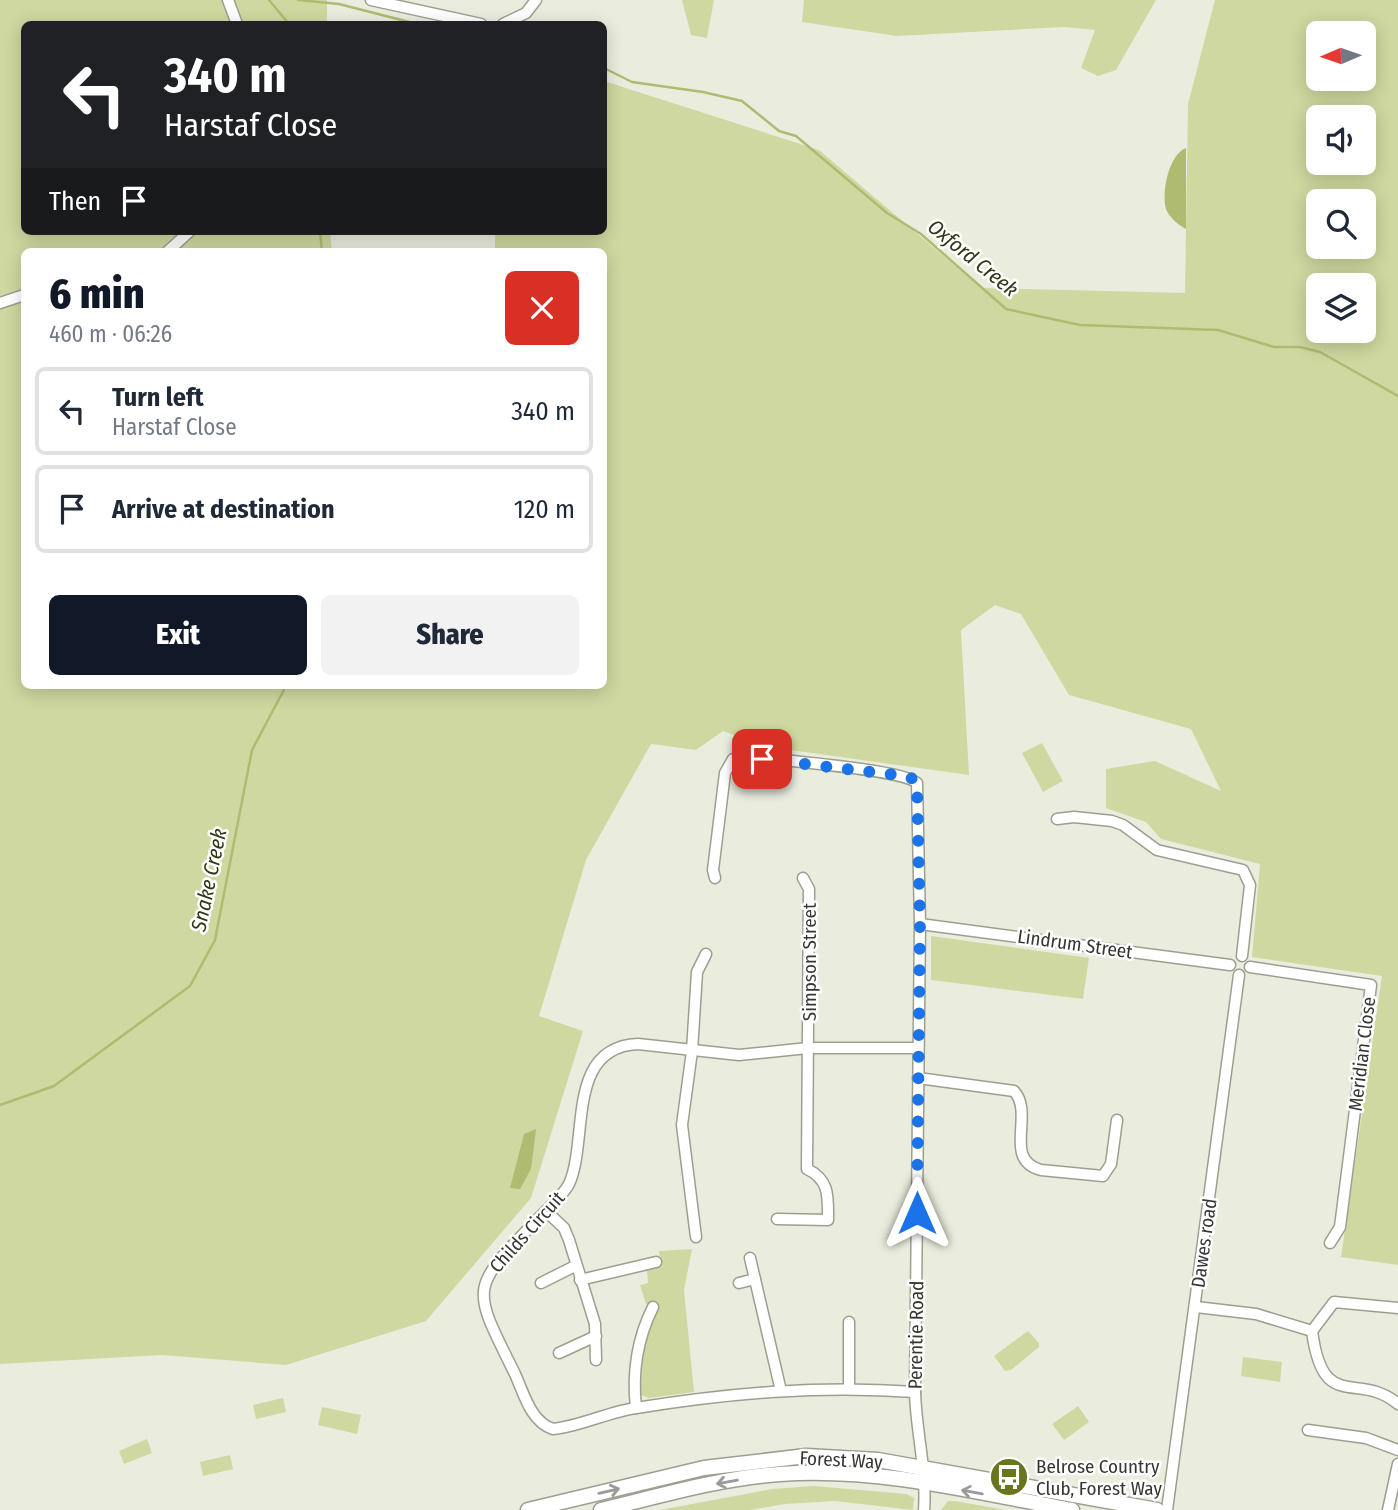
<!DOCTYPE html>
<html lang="en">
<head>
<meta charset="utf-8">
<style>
	body { margin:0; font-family:"Fira Sans Condensed",sans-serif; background:#f2f2f3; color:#1f2937; height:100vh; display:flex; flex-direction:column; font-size:26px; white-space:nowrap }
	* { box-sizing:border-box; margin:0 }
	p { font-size:23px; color:#747a83 }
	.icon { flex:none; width:38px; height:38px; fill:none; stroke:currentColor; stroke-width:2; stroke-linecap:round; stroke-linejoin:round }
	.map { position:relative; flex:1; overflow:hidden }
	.drawer { position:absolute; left:21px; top:248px; width:586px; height:441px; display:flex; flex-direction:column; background:#fff; border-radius:10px; box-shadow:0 4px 18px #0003 }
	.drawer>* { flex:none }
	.top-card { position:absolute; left:21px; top:21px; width:586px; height:214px; border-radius:10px; box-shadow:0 4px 18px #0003; background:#202124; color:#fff; overflow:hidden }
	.needle { width:46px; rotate:268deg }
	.buttons { position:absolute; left:1306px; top:21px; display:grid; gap:14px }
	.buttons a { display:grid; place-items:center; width:70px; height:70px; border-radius:10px; background:#fff; box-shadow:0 4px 18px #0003; font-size:35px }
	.pin { position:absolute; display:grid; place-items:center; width:60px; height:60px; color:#fff; margin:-30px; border-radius:14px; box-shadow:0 4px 10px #0006 }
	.me { position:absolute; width:77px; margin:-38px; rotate:0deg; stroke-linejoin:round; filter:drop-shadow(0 0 5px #0008) }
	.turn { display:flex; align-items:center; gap:24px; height:147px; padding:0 28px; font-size:32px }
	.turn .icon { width:91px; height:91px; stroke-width:2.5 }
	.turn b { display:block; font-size:49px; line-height:60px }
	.then { display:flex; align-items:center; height:66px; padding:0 28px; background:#0003; gap:14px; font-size:26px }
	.round { display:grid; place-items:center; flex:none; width:74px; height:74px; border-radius:10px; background:#f2f2f3 }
	.summary { display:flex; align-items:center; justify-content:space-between; height:119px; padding:0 28px }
	h1 { font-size:42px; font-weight:800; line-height:52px; color:#111827 }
	.action { display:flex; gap:14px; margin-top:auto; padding:14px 28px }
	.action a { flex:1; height:80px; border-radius:10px; background:#111827; color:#fff; font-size:28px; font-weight:800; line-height:80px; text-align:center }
	.action a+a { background:#f2f2f3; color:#1f2937 }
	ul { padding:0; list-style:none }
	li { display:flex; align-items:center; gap:21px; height:88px; margin:0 14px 10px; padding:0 14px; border:4px solid #e0e1e3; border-radius:10px }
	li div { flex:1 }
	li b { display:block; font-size:26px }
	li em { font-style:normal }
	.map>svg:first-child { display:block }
	.green { fill:#cfd8a0; fill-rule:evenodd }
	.water { fill:#afbb70 }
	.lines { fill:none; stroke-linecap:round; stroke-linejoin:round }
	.stream { stroke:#afbb70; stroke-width:2.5 }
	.minor-casing { stroke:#9c9f90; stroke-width:13 }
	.major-casing { stroke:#9c9f90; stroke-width:17 }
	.minor { stroke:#fff; stroke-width:10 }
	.major { stroke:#fff; stroke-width:14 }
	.oneway { stroke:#9a9b98 }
	.route { stroke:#1a73e8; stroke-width:12; stroke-dasharray:0 21.6 }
	.labels { text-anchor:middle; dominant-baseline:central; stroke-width:5; stroke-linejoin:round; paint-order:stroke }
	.street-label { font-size:19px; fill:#363731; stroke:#fff }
	.poi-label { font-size:19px; fill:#363731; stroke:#fff; text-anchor:start }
	.water-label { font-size:21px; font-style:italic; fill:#323616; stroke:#fff }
</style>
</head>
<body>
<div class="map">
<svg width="1398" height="1510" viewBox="0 0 1398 1510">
	<rect width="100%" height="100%" fill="#eaedde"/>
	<g class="green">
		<path d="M0,0H327V24H24V231H330L332,252H24V686H604V252H495V231H604V81L819,150L981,288L1185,293L1188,104L1215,0H1398V1265L1341,1257L1382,976L1252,957L1260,864L1161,839L1146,822L1106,808V769L1155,761L1221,791L1191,729L1069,695L1021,614L995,605L961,630L969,775L769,747L723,731L696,750L651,744L586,860L539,1016L583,1031L531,1198L426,1321L286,1365L162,1355L0,1364ZM1318,33H1363V79H1318ZM1318,117H1363V163H1318ZM1318,201H1363V247H1318ZM1318,285H1363V331H1318Z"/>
		<polygon points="682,0 714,0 707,38 691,35"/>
		<polygon points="804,0 1156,0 1116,70 1098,76 1081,68 1095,30 1064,27 897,36 802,22"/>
		<polygon points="1042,743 1063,781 1043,792 1022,753"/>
		<polygon points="931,936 1089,958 1083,999 931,980"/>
		<path d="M692,1249L684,1290L694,1392L649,1398L641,1395C641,1364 644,1336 659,1308L646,1304L640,1285L648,1283L647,1270L660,1266L659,1251Z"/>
		<polygon points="1028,1331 1039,1343 1039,1347 1011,1370 1005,1371 994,1356"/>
		<polygon points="1243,1357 1282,1362 1280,1382 1241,1376"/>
		<polygon points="283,1398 286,1412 256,1419 253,1405"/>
		<polygon points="1078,1406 1089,1422 1064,1440 1052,1424"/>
		<polygon points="322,1407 361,1415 357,1434 318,1425"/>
		<polygon points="147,1439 152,1453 124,1464 119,1451"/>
		<polygon points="230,1455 233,1469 203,1476 200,1462"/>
		<polygon points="814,1486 906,1494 914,1498 913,1510 835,1501 785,1504 750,1510 660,1510 772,1489"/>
		<polygon points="948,1501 955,1501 1006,1510 941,1510"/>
	</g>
	<g class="water">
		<path d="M1186,148V229C1178,225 1169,217 1166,209C1161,192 1169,154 1186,148Z"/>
		<polygon points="536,1129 531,1169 520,1189 510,1188 524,1134"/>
	</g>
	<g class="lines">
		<g class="stream">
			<polyline points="269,0 289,24"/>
			<polyline points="298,0 339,4 417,24"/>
			<polyline points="604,68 632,82 703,92 742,101 779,131 796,136 887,213 921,234 1006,309 1080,325 1218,330 1274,347 1300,347 1320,352 1398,396"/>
			<polyline points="320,231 322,252"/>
			<polyline points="0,1105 54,1086 190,986 215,940 252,750 286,686"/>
		</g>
		<g class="minor-casing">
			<g id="minor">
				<polyline points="228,0 237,24"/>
				<polyline points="371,0 481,24"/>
				<polyline points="503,24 526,13 536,0"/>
				<polyline points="167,252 190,231"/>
				<polyline points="0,303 24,295"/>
				<polyline points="1057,819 1074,817 1112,821 1123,825 1157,850 1243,870 1250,885 1242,956"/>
				<path d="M715,878L713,870L725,773L733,759L746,756C774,760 903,769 917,783L920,924L915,1392C916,1431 927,1471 924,1510"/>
				<polyline points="920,924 1230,965"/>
				<polyline points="1250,967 1371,985 1340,1227 1330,1243"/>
				<path d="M918,1078L1014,1091C1035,1114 1002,1160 1041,1170L1103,1176L1111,1164L1117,1120"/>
				<polyline points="546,1211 564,1228 569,1240 595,1324 596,1360"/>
				<path d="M777,1219L828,1220C828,1197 830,1180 807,1169L809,889L803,878"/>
				<polyline points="696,1237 682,1125 692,1051 697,972 706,954"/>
				<polyline points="750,1258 781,1391"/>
				<polyline points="580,1280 656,1262"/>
				<polyline points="541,1283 575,1266"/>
				<polyline points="739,1283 755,1279"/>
				<polyline points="1196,1307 1256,1314 1312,1331"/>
				<path d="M1398,1308L1334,1302L1312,1331C1323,1415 1358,1370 1398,1404"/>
				<polyline points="849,1322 849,1388"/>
				<polyline points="559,1353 596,1336"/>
				<path d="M915,1392C820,1385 730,1393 636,1408C608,1412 581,1426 553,1429C531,1422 524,1394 515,1374C472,1287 468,1290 537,1220C547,1209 562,1197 569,1184C589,1140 565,1047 638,1044L739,1055L808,1048H918"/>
				<path d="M636,1408C632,1372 637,1339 653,1307"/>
				<polyline points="1308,1430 1366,1438 1398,1450"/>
				<polyline points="1167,1510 1239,975"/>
				<polyline points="1388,1510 1398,1464"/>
			</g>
		</g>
		<g class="major-casing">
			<g id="major">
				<polyline points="528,1510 704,1468 806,1456 878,1460 1157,1510"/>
				<path d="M601,1510C660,1496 720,1478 780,1474C877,1467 976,1492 1072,1510"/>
			</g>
		</g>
		<use href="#minor" class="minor"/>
		<use href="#major" class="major"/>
	</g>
	<defs><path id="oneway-shaft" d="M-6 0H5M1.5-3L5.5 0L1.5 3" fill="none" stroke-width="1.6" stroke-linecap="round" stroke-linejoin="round" transform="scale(1.75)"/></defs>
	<g class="oneway">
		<use href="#oneway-shaft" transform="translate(727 1482) rotate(170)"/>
		<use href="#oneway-shaft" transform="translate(609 1491) rotate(-13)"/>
		<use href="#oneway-shaft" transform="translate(972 1492) rotate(-170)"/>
	</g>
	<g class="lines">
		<polyline class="route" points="762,759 897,775 910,777 917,783 920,924 917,1213"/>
	</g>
	<defs>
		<g id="bus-disc" transform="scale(2.0125)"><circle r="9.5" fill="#6b751f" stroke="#fff"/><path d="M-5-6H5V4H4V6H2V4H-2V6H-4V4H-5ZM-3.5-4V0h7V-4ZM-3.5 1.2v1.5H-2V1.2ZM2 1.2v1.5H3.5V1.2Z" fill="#fff"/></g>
	</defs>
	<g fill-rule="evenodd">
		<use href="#bus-disc" x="1009" y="1477"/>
	</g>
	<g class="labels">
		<g class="street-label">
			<text transform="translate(1075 944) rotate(8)">Lindrum Street</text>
			<text transform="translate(809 962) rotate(-90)">Simpson Street</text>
			<text transform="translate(1362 1054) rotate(-83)">Meridian Close</text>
			<text transform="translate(527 1232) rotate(-48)">Childs Circuit</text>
			<text transform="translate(1204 1243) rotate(-82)">Dawes road</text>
			<text transform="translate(916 1335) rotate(-89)">Perentie Road</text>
			<text transform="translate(841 1460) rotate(3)">Forest Way</text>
		</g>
		<g class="poi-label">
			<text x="1036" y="1466">Belrose Country<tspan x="1036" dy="22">Club, Forest Way</tspan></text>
		</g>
		<g class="water-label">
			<text transform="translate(973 258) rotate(39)">Oxford Creek</text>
			<text transform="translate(209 880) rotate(-78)">Snake Creek</text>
		</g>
	</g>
</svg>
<div class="buttons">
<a><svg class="needle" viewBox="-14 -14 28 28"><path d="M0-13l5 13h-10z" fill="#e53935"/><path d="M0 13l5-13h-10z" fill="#747a83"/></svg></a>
<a><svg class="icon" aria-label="sound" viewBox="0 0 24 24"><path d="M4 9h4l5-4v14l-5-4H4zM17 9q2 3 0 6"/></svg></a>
<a><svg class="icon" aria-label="search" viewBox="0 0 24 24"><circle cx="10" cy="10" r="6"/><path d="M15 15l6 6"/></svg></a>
<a><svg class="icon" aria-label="layers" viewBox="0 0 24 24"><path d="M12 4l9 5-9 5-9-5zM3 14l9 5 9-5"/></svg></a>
</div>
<div class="pin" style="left:762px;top:759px;background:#d93025"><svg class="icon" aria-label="arrive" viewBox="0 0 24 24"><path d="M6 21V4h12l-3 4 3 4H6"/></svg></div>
<svg class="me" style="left:917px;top:1213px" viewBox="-20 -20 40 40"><path d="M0-17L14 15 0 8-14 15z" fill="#1a73e8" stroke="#fff" stroke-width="4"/></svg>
<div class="top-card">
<div class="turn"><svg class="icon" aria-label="left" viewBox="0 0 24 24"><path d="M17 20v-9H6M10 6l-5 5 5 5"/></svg><div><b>340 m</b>Harstaf Close</div></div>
<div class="then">Then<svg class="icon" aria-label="arrive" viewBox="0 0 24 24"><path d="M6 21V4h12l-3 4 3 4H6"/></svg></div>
</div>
<section class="drawer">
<div class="summary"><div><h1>6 min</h1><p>460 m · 06:26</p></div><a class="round" style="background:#d93025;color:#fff"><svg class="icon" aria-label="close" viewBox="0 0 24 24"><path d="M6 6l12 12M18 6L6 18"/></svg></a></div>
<ul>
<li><svg class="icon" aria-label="left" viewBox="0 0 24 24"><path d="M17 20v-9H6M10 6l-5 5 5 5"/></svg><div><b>Turn left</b><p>Harstaf Close</p></div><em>340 m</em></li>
<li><svg class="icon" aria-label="arrive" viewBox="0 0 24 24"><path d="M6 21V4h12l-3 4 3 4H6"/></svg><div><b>Arrive at destination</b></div><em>120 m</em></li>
</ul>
<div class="action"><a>Exit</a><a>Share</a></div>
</section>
</div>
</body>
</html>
